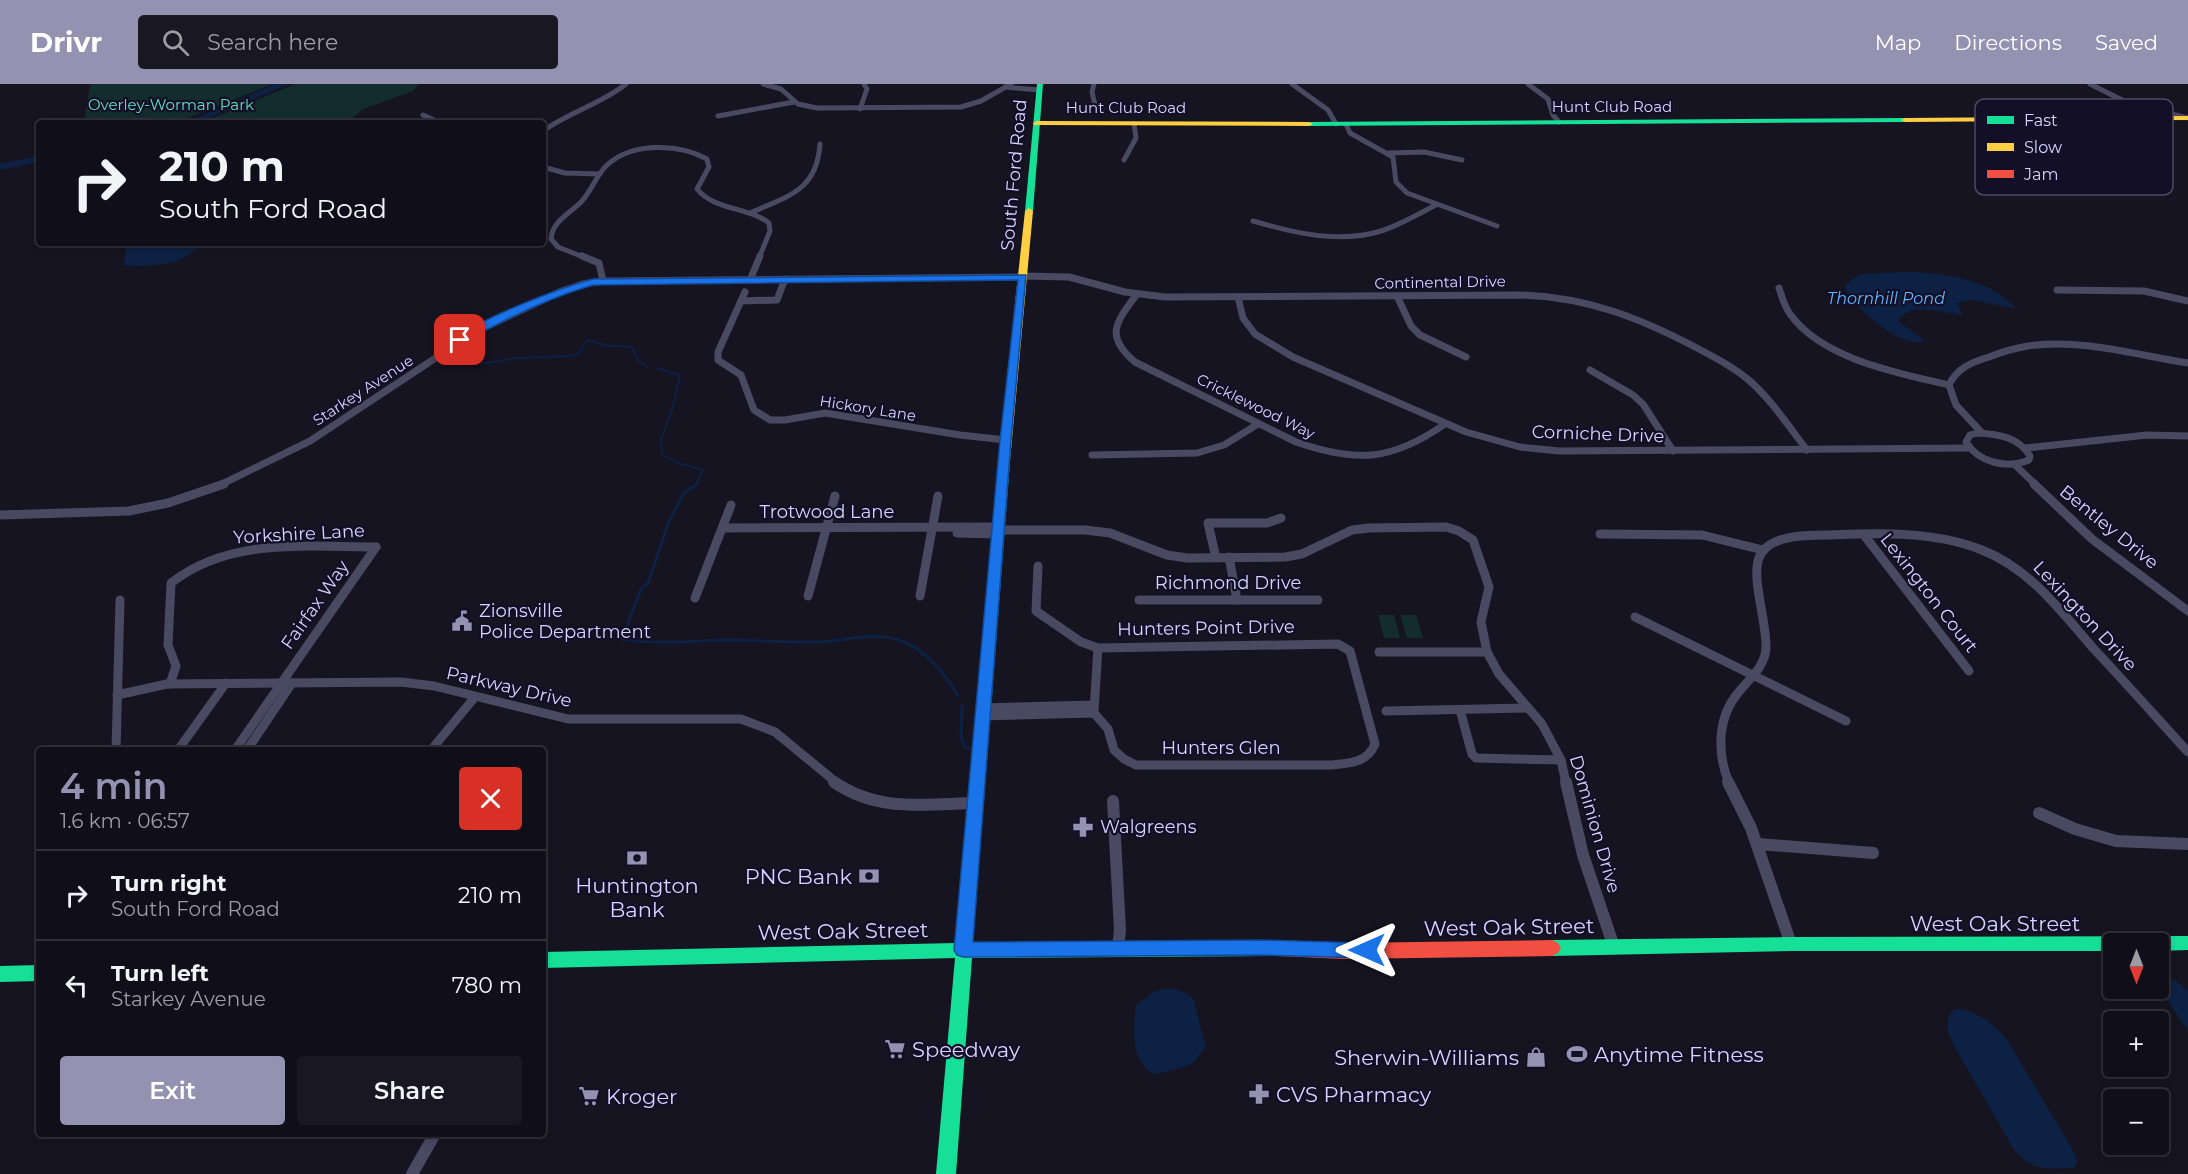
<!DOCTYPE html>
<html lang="en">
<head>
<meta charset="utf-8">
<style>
	body { margin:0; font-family:Montserrat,sans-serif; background:#191822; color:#f1f3f6; height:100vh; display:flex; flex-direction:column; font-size:22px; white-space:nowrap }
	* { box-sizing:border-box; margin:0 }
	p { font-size:20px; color:#9c9ca2 }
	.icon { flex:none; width:33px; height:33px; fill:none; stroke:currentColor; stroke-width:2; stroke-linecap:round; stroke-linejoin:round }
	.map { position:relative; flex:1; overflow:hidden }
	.details { position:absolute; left:36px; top:663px; width:510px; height:390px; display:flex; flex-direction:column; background:#100f19; border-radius:6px; box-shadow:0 3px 9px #0003,0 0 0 2px #302f38 }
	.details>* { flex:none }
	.guide { position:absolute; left:36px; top:36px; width:510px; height:126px; border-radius:6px; box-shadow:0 3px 9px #0003,0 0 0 2px #302f38; background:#100f19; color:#f1f3f6; overflow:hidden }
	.needle { width:39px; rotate:180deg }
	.controls { position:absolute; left:2103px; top:849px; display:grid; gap:12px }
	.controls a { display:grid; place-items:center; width:66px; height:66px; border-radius:6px; background:#100f19; box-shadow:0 3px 9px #0003,0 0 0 2px #302f38; font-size:30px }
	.pin { position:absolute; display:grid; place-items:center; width:51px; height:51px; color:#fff; margin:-26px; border-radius:12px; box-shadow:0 3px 9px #0006 }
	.me { position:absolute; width:66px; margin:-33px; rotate:270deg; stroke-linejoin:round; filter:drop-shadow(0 0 4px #0008) }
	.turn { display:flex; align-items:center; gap:21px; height:126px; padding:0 24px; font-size:27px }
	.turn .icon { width:78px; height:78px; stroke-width:2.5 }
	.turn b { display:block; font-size:42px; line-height:51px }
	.round { display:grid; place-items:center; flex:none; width:63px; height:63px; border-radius:6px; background:#191822 }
	.head { display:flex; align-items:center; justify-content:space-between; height:102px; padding:0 24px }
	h1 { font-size:36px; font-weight:600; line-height:45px; color:#9591b1 }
	.button { display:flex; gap:12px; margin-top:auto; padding:12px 24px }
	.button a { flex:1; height:69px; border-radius:6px; background:#9591b1; color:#fff; font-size:24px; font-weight:600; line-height:69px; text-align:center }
	.button a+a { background:#191822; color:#f1f3f6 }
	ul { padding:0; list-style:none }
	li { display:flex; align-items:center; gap:18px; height:90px; padding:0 24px; border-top:2px solid #302f38 }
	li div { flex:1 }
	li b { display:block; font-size:22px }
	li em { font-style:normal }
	header { display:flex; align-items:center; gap:36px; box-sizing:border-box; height:84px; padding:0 30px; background:#9591b1; color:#fff }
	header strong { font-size:28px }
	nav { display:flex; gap:33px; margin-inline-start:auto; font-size:21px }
	.search { width:420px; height:54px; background:#191822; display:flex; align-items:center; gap:15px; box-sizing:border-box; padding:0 21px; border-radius:6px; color:#9c9ca2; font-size:22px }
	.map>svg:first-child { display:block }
	.green { fill:#132c2d }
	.water { fill:#0d2144 }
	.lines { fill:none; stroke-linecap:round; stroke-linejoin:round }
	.stream-far1 { stroke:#0d2144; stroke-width:2 }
	.stream { stroke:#0d2144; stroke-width:3 }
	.river { fill:#0d2144; fill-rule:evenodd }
	.street-far3 { stroke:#4a4962; stroke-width:5 }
	.street-far2 { stroke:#4a4962; stroke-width:7 }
	.street-far1 { stroke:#4a4962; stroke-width:9 }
	.street { stroke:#4a4962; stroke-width:12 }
	.fast { fill:#16e098; fill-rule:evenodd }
	.slow { fill:#ffcf43; fill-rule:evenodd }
	.jam { fill:#f24e42; fill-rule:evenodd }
	.route { fill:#1a73e8; stroke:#114b97; stroke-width:1.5 }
	.labels { text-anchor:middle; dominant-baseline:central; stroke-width:4.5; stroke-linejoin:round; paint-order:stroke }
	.far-park-label { font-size:15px; fill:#5fe0c0; stroke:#130f26 }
	.far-street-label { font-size:15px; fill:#d9d4ff; stroke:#130f26 }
	.far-water-label { font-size:16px; font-style:italic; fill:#62b6ff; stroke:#130f26 }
	.street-label { font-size:18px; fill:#d9d4ff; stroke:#130f26 }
	.poi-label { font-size:18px; fill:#d9d4ff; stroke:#130f26; text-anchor:start }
	.near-poi-label { font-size:21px; fill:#d9d4ff; stroke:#130f26; text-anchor:start }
	.near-street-label { font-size:21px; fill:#d9d4ff; stroke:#130f26 }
	.key { fill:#130f26; stroke:#4e4a67; stroke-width:1.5 }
	.key-label { font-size:16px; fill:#d9d4ff }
</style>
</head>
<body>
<header>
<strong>Drivr</strong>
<div class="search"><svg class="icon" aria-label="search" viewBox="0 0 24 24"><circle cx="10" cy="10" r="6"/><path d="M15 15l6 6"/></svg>Search here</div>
<nav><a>Map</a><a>Directions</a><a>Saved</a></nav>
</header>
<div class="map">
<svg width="2188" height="1090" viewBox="0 0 2188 1090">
	<rect width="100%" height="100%" fill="#161421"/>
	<g class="green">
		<polygon points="90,0 273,0 175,39 84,39"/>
		<polygon points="295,0 429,0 419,0 413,7 363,25 348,38 351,39 208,39 208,36"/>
		<polygon points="1378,531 1394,531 1400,554 1384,554"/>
		<polygon points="1400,531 1416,531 1423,554 1407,554"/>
	</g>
	<g class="water">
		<path d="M135,159H201C187,181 148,184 124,181L126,164Z"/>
		<path d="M1864,190C1912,186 1983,185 2016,225L1972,216L1957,219L1963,231C1943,230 1911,216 1898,237L1925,257C1917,260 1906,257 1898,253C1884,246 1845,216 1845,201L1855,193Z"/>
		<polygon points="2161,895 2176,897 2188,907 2188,947 2159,903"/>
		<path d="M1171,904L1184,908L1193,914L1206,963L1192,980L1154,991C1130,976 1133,946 1136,921L1155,907Z"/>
		<path d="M1961,925C1983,931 1996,941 2009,959L2074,1068L2077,1078L2074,1084C2046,1085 2031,1087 2013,1064L1953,960C1947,947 1944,938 1953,926Z"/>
	</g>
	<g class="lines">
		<g class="stream-far1">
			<polyline points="438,277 489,279 517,274 572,272 580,268 587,256 610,262 632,263 639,277 649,284"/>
			<polyline points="657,284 680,291 673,323 661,356 662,370 678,379 703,386 696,401"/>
		</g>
		<g class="stream">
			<path d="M697,400L684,409L669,437L648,499L641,505L622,555C655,561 689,557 722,556C754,556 787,559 819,558C847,557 877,546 904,558C928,568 945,590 958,612"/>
			<polyline points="962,622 961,654 965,663 970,664"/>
		</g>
		<g class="river">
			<polygon points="276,0 289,0 197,39 184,39"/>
			<polygon points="39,72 39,78 0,86 0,80"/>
		</g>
		<g class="street-far3">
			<polyline points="763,0 781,5 798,20 817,24 961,23 981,17 1011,0"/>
			<polyline points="1094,0 1092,8 1095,21"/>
			<polyline points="1292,0 1328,26 1336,40"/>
			<polyline points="1528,0 1548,15 1553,31 1559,38"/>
			<polyline points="2090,0 2128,19 2188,34"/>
			<polyline points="1005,3 1039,6"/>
			<polyline points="860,25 867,5 864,0"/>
			<polyline points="423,31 441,39"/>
			<polyline points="718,32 794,18"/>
			<polyline points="1346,40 1350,49 1393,73 1396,98 1407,109 1497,142"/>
			<path d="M543,47C569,28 601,20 626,0"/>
			<polyline points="1389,69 1424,68 1462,76"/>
			<polyline points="1124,76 1136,54 1134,40"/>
			<polyline points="543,83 565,89 600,90"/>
			<path d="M752,128C789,112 817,106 820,60"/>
			<path d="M1253,137C1294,149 1339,160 1381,147C1400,141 1418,130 1436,121"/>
			<path d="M586,174L558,163L551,155C552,137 571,129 582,117C592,106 596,92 606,82C631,58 678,59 707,75L709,83L697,105C715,127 747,122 769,139L770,147L759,174"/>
		</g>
		<g class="street-far2">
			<polyline points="582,172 599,179 603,197"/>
			<path d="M1023,192L1069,193L1125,208L1165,213L1522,211C1589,214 1638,233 1697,264C1716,274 1735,284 1751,298C1773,318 1789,343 1807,366"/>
			<polyline points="750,196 760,172"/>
			<path d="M1779,204C1782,213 1784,222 1790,230C1822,275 1898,289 1949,301"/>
			<polyline points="2057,206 2144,207 2188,217"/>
			<polyline points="745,208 718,268 718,276 741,291 754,326 770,336 785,336 825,329 960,351 1006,356"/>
			<path d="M1137,210C1116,238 1104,252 1135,278L1296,358C1357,379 1392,377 1445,340"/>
			<polyline points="1397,212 1411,242 1420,251 1466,273"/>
			<polyline points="1238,213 1243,234 1255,250 1293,273 1466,348 1520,363 1559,367 1970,364"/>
			<polyline points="741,217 777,216 785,195"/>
			<polyline points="1590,286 1633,311 1643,320 1673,367"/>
			<path d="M1977,349C1998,350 2019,353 2030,372L2029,376C2007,385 1979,379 1966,358L1970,351Z"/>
			<path d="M1982,349L1956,321L1949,301C1957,284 1972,278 1989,273C2002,268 2015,264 2028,262C2081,254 2136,271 2188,279"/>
			<polyline points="2026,364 2147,351 2188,352"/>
			<polyline points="1092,371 1197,369 1224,361 1258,340"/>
			<polyline points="2014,380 2036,401"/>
			<polyline points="220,401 310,357 475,248 562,207 583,200 603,197 1023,193"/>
		</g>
		<g class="street-far1">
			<polyline points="2034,400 2092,455 2188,527"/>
			<polyline points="0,431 129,427 168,419 224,400"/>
			<polyline points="723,444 998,443"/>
			<polyline points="998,446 1085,446 1110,449 1167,471 1187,474 1285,473 1302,470 1352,446 1369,444 1446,443 1459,447 1473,456 1489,503 1481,538 1487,568 1499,590 1542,640 1561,676 1566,699"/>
			<polyline points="957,449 998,450"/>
			<polyline points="1600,450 1702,451 1763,466"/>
			<polyline points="1864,451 1969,587"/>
			<polyline points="1229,473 1237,516"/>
			<polyline points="1216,474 1208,439 1267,439 1281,434"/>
			<polyline points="808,512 835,412"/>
			<polyline points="920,512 938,412"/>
			<polyline points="695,514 731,421"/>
			<polyline points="1139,516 1318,516"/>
			<polyline points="1635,533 1846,637"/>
			<polyline points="1379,568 1487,568"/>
			<path d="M170,600L176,582L168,561L171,499C230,453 306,463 376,463"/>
			<polyline points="117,611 167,600 401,598 434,602 568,635 741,635 775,648 837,699"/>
			<polyline points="983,624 1094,621"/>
			<polyline points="1460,626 1472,670 1476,674 1561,676"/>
			<polyline points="1094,627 1098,564"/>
			<polyline points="1386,627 1528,624"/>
			<path d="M982,632L1094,629L1108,645L1114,666L1124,675L1136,681H1332C1350,679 1367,679 1375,660L1350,567L1338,560L1098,564L1081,558L1036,527L1038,482"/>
			<polyline points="116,666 120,516"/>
			<polyline points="178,666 226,599"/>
			<polyline points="235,666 376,463"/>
			<polyline points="247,666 292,599"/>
			<polyline points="431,666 475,613"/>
			<path d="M1729,699C1717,670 1717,634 1738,609C1749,595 1765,583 1766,564C1767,539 1751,494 1759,474C1768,450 1808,451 1829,451C1878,449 1935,447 1982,466C2030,485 2060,526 2093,564C2125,598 2156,633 2188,668"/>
		</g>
		<g class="street">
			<path d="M834,698C879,729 926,720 977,719"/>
			<polyline points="1566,698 1583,771 1614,863"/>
			<polyline points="1728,698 1751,744 1791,860"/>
			<polyline points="1113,717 1120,846 1118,864"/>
			<polyline points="2039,729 2075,745 2116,757 2188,760"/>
			<polyline points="1758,760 1873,769"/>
			<polyline points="412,1090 435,1050"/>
		</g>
		<g class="fast">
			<polygon points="1037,0 1043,0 1033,127 1029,130 1025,127"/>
			<polygon points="1905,34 1909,36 1908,38 1309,42 1305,40 1309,38"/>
			<polygon points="1004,374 1010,377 973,859 1278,856 1284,859 1287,864 1284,869 1278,872 972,874 956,1090 936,1090 955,874 543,884 543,868 956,859 998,377"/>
			<polygon points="2188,852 2188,866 2158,867 2158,860 2114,860 2114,867 1791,867 1552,872 1546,869 1543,864 1546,859 1552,856 1791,853"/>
			<polygon points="39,881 39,897 0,898 0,882"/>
		</g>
		<g class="slow">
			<polygon points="2188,32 2188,36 1905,38 1901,36 1905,34"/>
			<polygon points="1037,37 1309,38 1313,40 1309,42 1034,41 1033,39"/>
			<polygon points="1029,124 1033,127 1010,377 1004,380 998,377 1025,127"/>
		</g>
		<polygon class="jam" points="1278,856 1344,859 1552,856 1558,859 1561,864 1558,869 1552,872 1344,875 1278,872 1272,869 1269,864 1272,859"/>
	</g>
	<path class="route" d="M1026,191L1011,356L973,858L1262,856L1367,859L1374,861L1376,866L1374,872L1367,874L1262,871L963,873L957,871L954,866L1000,356L1018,196L593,201C548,214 505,235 464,258L455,256C479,234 560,204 593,195Z"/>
	<defs>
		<g id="civic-bare" transform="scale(1.62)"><path d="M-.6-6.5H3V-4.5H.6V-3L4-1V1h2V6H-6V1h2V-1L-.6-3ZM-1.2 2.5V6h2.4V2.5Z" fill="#9591b1" stroke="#130f26" stroke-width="2.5" paint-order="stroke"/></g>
		<g id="pharmacy-bare" transform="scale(1.62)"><path d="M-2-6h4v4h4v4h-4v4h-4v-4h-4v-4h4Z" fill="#9591b1" stroke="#130f26" stroke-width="2.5" paint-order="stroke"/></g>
		<g id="bank-bare" transform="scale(1.62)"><path d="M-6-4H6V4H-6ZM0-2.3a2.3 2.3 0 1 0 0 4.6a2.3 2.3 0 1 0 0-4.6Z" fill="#9591b1" stroke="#130f26" stroke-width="2.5" paint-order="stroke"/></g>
		<g id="supermarket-bare" transform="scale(1.62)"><path d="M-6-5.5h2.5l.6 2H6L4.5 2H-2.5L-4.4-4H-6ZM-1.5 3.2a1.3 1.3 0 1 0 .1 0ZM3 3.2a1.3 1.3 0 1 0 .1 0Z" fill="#9591b1" stroke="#130f26" stroke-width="2.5" paint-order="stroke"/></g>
		<g id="stadium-bare" transform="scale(1.62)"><path d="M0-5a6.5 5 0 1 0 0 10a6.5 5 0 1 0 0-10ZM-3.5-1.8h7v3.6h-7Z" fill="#9591b1" stroke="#130f26" stroke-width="2.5" paint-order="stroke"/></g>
		<g id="shop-bare" transform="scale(1.62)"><path d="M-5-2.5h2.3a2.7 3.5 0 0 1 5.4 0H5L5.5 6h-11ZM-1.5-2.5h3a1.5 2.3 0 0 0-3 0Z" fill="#9591b1" stroke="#130f26" stroke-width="2.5" paint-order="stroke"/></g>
	</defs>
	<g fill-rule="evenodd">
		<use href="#civic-bare" x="462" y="537"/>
		<use href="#pharmacy-bare" x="1083" y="743"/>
		<use href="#bank-bare" x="637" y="774"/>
		<use href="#bank-bare" x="869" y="792"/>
		<use href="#supermarket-bare" x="895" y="965"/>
		<use href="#stadium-bare" x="1577" y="970"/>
		<use href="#shop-bare" x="1536" y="973"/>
		<use href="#pharmacy-bare" x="1259" y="1010"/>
		<use href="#supermarket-bare" x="589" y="1012"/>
	</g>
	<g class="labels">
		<g class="far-park-label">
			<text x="171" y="20">Overley-Worman Park</text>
		</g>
		<g class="far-street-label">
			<text x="1612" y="22">Hunt Club Road</text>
			<text x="1126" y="23">Hunt Club Road</text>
			<text transform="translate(1440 198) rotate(-1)">Continental Drive</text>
			<text transform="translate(363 306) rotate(-33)">Starkey Avenue</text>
			<text transform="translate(1256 322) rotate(26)">Cricklewood Way</text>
			<text transform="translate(868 324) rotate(9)">Hickory Lane</text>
		</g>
		<g class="far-water-label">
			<text x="1886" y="214">Thornhill Pond</text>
		</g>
		<g class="street-label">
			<text transform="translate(1014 91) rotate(-85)">South Ford Road</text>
			<text transform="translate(1598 350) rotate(2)">Corniche Drive</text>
			<text x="827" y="428">Trotwood Lane</text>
			<text transform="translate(2109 443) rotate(39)">Bentley Drive</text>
			<text transform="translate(299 450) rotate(-3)">Yorkshire Lane</text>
			<text x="1228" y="499">Richmond Drive</text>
			<text transform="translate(1929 509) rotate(52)">Lexington Court</text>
			<text transform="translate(315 521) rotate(-55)">Fairfax Way</text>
			<text transform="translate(2085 532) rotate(47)">Lexington Drive</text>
			<text transform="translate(1206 544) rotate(-1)">Hunters Point Drive</text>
			<text transform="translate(509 603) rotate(13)">Parkway Drive</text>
			<text x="1221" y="664">Hunters Glen</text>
			<text transform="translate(1595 740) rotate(74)">Dominion Drive</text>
		</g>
		<g class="poi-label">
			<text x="479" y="527">Zionsville<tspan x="479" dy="21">Police Department</tspan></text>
			<text x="1100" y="743">Walgreens</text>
		</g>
		<g class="near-poi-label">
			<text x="852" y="792" text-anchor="end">PNC Bank</text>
			<text x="637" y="801" text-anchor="middle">Huntington<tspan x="637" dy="24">Bank</tspan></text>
			<text x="912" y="965">Speedway</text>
			<text x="1594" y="970">Anytime Fitness</text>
			<text x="1519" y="973" text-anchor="end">Sherwin-Williams</text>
			<text x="1276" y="1010">CVS Pharmacy</text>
			<text x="606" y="1012">Kroger</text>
		</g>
		<g class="near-street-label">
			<text x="1995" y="839">West Oak Street</text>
			<text transform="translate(1509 843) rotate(-1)">West Oak Street</text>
			<text transform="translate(843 847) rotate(-1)">West Oak Street</text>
		</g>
	</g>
	<rect x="1975" y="15" width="198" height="96" rx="9" class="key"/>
	<rect x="1987" y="32" width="27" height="8" fill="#16e098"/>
	<rect x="1987" y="59" width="27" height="8" fill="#ffcf43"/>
	<rect x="1987" y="86" width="27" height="8" fill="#f24e42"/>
	<g class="key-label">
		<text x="2024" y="42">Fast</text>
		<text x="2024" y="69">Slow</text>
		<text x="2024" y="96">Jam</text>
	</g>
</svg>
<div class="controls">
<a><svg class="needle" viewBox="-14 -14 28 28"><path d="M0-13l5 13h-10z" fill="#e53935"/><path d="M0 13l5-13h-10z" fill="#9c9ca2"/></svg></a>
<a>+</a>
<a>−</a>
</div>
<div class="pin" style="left:460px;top:256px;background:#d93025"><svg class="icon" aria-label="arrive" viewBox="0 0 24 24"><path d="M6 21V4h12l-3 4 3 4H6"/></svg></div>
<svg class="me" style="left:1367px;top:866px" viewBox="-20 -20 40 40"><path d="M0-17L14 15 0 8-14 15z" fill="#1a73e8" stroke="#fff" stroke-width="4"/></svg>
<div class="guide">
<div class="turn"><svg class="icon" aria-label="right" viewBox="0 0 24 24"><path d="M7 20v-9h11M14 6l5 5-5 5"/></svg><div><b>210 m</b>South Ford Road</div></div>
</div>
<section class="details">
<div class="head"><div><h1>4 min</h1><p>1.6 km · 06:57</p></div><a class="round" style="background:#d93025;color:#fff"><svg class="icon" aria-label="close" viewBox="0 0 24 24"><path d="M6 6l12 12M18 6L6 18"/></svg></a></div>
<ul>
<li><svg class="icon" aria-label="right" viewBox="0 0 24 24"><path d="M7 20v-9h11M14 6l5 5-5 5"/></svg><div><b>Turn right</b><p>South Ford Road</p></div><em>210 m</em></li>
<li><svg class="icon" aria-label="left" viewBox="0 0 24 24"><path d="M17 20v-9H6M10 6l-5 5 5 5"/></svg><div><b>Turn left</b><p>Starkey Avenue</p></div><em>780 m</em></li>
</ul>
<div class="button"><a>Exit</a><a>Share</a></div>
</section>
</div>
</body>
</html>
